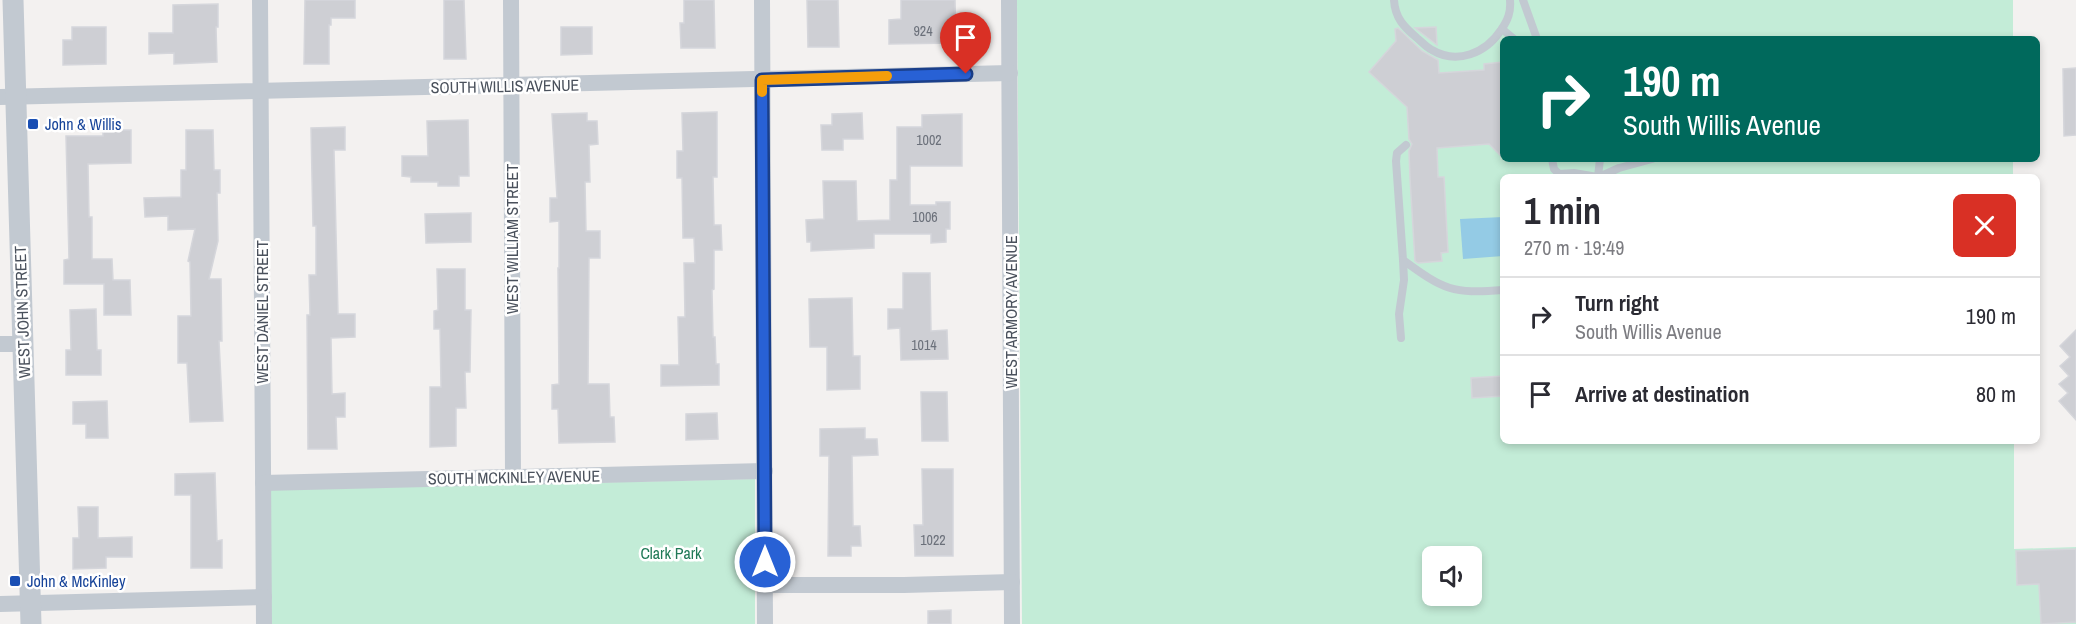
<!DOCTYPE html>
<html lang="en">
<head>
<meta charset="utf-8">
<style>
	body { margin:0; font-family:"Archivo Narrow",sans-serif; background:#f2f2f3; color:#2b2b33; height:100vh; display:flex; flex-direction:column; font-size:22px; white-space:nowrap }
	* { box-sizing:border-box; margin:0 }
	p { font-size:20px; color:#7c7c81 }
	.icon { flex:none; width:33px; height:33px; fill:none; stroke:currentColor; stroke-width:2; stroke-linecap:round; stroke-linejoin:round }
	.map { position:relative; flex:1; overflow:hidden }
	.drawer { position:absolute; left:1500px; top:174px; width:540px; height:270px; display:flex; flex-direction:column; background:#fff; border-radius:9px; box-shadow:0 3px 9px #0003 }
	.drawer>* { flex:none }
	.guide { position:absolute; left:1500px; top:36px; width:540px; height:126px; border-radius:9px; box-shadow:0 3px 9px #0003; background:#00695c; color:#fff; overflow:hidden }
	.buttons { position:absolute; left:1422px; top:546px; display:grid; gap:12px }
	.buttons a { display:grid; place-items:center; width:60px; height:60px; border-radius:9px; background:#fff; box-shadow:0 3px 9px #0003; font-size:30px }
	.pin { position:absolute; display:grid; place-items:center; width:51px; height:51px; color:#fff; margin:-62px -26px; border-radius:50% 50% 50% 0; rotate:-45deg; box-shadow:0 0 6px #0007 }
	.pin .icon { rotate:45deg }
	.me { position:absolute; width:66px; margin:-33px; rotate:0deg; stroke-linejoin:round; filter:drop-shadow(0 0 4px #0008) }
	.turn { display:flex; align-items:center; gap:21px; height:126px; padding:0 24px; font-size:27px }
	.turn .icon { width:78px; height:78px; stroke-width:2.5 }
	.turn b { display:block; font-size:42px; line-height:51px }
	.round { display:grid; place-items:center; flex:none; width:63px; height:63px; border-radius:9px; background:#f2f2f3 }
	.head { display:flex; align-items:center; justify-content:space-between; height:102px; padding:0 24px }
	h1 { font-size:36px; font-weight:800; line-height:45px }
	ul { padding:0; list-style:none }
	li { display:flex; align-items:center; gap:18px; height:78px; padding:0 24px; border-top:2px solid #e1e1e2 }
	li div { flex:1 }
	li b { display:block; font-size:22px }
	li em { font-style:normal }
	.map>svg:first-child { display:block }
	.green { fill:#c3ecd7; fill-rule:evenodd }
	.water { fill:#94cbe5 }
	.building { fill:#cecfd4; stroke:#d5d6db; stroke-width:1.5 }
	.lines { fill:none; stroke-linecap:round; stroke-linejoin:round }
	.service { stroke:#c2c9d1; stroke-width:8 }
	.minor { stroke:#c2c9d1; stroke-width:16 }
	.tertiary { stroke:#c2c9d1; stroke-width:21 }
	.route-casing { stroke:#1a3f8a; stroke-width:15 }
	.route { stroke:#2861d5; stroke-width:10 }
	.slow { stroke:#f59e0b; stroke-width:10 }
	.transit-dot { fill:#1a4fb4; stroke:#fff; stroke-width:2 }
	.labels { text-anchor:middle; dominant-baseline:central; stroke-width:5; stroke-linejoin:round; paint-order:stroke }
	.number-label { font-size:14px; fill:#6b707a }
	.street-label { font-size:16px; fill:#4a515c; stroke:#fff }
	.transit-label { font-size:16px; fill:#164399; stroke:#fff; text-anchor:start }
	.park-label { font-size:16px; fill:#1f7956; stroke:#fff }
</style>
</head>
<body>
<div class="map">
<svg width="2076" height="624" viewBox="0 0 2076 624">
	<rect width="100%" height="100%" fill="#f3f1f0"/>
	<g class="green">
		<path d="M1017,0H2013V39H1503V159H2013V177H1503V441H2014V549L2076,547V624H1022ZM1432,556H1472V596H1432Z"/>
		<polygon points="755,479 755,624 271,624 269,490"/>
	</g>
	<polygon class="water" points="1503,217 1503,256 1463,259 1460,219"/>
	<g class="building">
		<polygon points="305,0 355,0 355,18 331,18 331,25 329,25 329,64 304,64"/>
		<polygon points="444,0 464,0 466,59 444,59"/>
		<polygon points="684,0 714,0 715,48 681,48 680,23 684,23"/>
		<polygon points="807,0 838,0 839,47 808,47"/>
		<polygon points="901,0 955,0 956,43 889,44 889,20 901,19"/>
		<polygon points="218,4 218,27 216,27 217,62 174,64 174,53 149,54 149,33 173,33 173,5"/>
		<polygon points="72,27 106,27 106,64 63,65 63,40 72,40"/>
		<polygon points="561,27 592,27 592,54 561,55"/>
		<polygon points="1436,27 1437,45 1415,28"/>
		<polygon points="1398,28 1422,51 1438,60 1439,73 1484,70 1484,64 1503,62 1503,158 1489,144 1437,148 1438,177 1444,177 1448,252 1441,253 1442,261 1418,263 1415,261 1410,178 1409,151 1412,144 1409,139 1407,107 1369,72 1396,41 1395,29"/>
		<polygon points="2076,68 2076,135 2064,136 2063,69"/>
		<polygon points="717,112 717,177 713,177 714,225 721,225 722,250 714,250 714,289 712,290 713,337 715,337 716,364 719,364 719,385 661,386 661,365 679,365 678,317 685,317 684,263 695,263 694,238 683,238 682,178 677,178 677,151 683,151 682,113"/>
		<polygon points="587,113 587,121 597,121 598,144 589,145 590,182 585,182 586,231 600,231 600,258 589,258 588,384 609,384 610,417 614,417 615,442 559,443 558,409 552,409 552,385 559,384 558,268 559,268 559,221 550,222 550,198 557,198 552,114"/>
		<polygon points="862,113 863,139 843,139 843,150 822,150 821,125 832,125 832,114"/>
		<polygon points="962,114 962,166 910,166 910,205 936,205 936,202 950,202 950,229 946,229 946,242 931,243 931,234 874,234 874,248 811,251 811,242 807,242 806,220 824,219 823,181 856,181 857,221 890,220 890,180 897,180 897,127 922,127 922,115"/>
		<polygon points="468,120 469,176 459,176 459,186 438,186 438,182 411,182 411,177 402,176 402,156 428,156 427,121"/>
		<polygon points="345,127 345,150 334,150 338,314 355,314 355,337 331,338 332,394 345,393 345,417 336,417 337,449 308,449 307,315 310,315 309,275 316,275 316,226 313,226 311,128"/>
		<polygon points="103,130 131,130 131,163 88,164 89,217 92,217 92,259 112,259 113,280 130,280 131,315 104,315 104,284 64,284 64,260 69,259 66,136 103,136"/>
		<polygon points="186,130 213,130 214,170 220,170 220,193 217,193 218,241 209,279 221,279 222,341 219,341 223,421 190,422 187,363 178,363 178,316 191,316 190,262 188,261 195,229 168,230 168,216 145,217 144,198 181,197 181,170 186,170"/>
		<polygon points="471,213 471,242 426,243 425,214"/>
		<polygon points="437,269 465,269 465,310 471,310 470,372 465,372 466,408 456,408 456,446 430,447 430,387 441,387 440,329 434,329 434,311 438,310"/>
		<polygon points="903,273 930,273 931,331 947,330 948,359 901,360 900,328 888,329 888,309 903,309"/>
		<polygon points="852,298 853,356 860,356 860,389 827,390 827,347 810,347 809,299"/>
		<polygon points="96,309 97,350 101,350 101,375 66,375 66,350 71,350 70,310"/>
		<polygon points="2076,330 2076,420 2059,401 2068,393 2059,384 2069,376 2060,366 2070,357 2060,346"/>
		<polygon points="1503,376 1503,396 1472,398 1471,378"/>
		<polygon points="921,392 947,392 948,441 922,441"/>
		<polygon points="107,401 108,438 86,438 86,424 73,424 73,402"/>
		<polygon points="717,413 718,439 686,440 686,414"/>
		<polygon points="865,428 865,439 877,439 878,455 852,456 853,526 860,526 861,546 851,546 851,556 828,556 829,456 820,456 820,429"/>
		<polygon points="922,469 953,469 953,556 915,556 914,525 923,525"/>
		<polygon points="215,473 217,541 222,540 222,568 191,568 191,495 175,495 175,474"/>
		<polygon points="78,507 98,507 98,538 132,537 132,557 106,557 106,568 73,569 73,538 79,538"/>
		<polygon points="2076,549 2076,622 2041,624 2039,584 2017,585 2016,551"/>
		<polygon points="951,610 951,624 928,624 928,611"/>
	</g>
	<g class="lines">
		<g class="service">
			<path d="M1394,0C1395,18 1404,27 1417,38C1422,42 1426,47 1432,50C1457,65 1486,53 1501,30C1508,20 1511,12 1510,0"/>
			<polyline points="1523,0 1537,39"/>
			<polyline points="1502,29 1514,39"/>
			<path d="M1406,145L1397,153L1396,161L1403,260C1444,290 1452,294 1503,290"/>
			<polyline points="1552,159 1554,169 1559,174 1574,173 1597,177"/>
			<polyline points="1598,177 1600,159"/>
			<polyline points="1599,177 1619,168 1652,159"/>
			<polyline points="1401,338 1399,314 1404,280 1403,260"/>
		</g>
		<g class="minor">
			<polyline points="260,0 264,624"/>
			<polyline points="511,0 513,477"/>
			<polyline points="762,0 765,624"/>
			<polyline points="1009,0 1012,624"/>
			<polyline points="0,97 1010,73"/>
			<polyline points="0,344 23,344"/>
			<polyline points="263,483 765,471"/>
			<polyline points="765,585 904,585 1012,582"/>
			<polyline points="0,604 264,597"/>
		</g>
		<polyline class="tertiary" points="13,0 31,624"/>
	</g>
	<g class="lines">
		<g class="route-casing">
			<polyline id="route" points="765,562 762,80 966,74"/>
		</g>
		<use href="#route" class="route"/>
		<polyline class="slow" points="762,92 762,80 887,76"/>
	</g>
	<g class="transit-dot">
		<rect x="27" y="118" width="12" height="12" rx="3"/>
		<rect x="9" y="575" width="12" height="12" rx="3"/>
	</g>
	<g class="labels">
		<g class="number-label">
			<text x="923" y="31">924</text>
			<text x="929" y="140">1002</text>
			<text x="925" y="217">1006</text>
			<text x="924" y="345">1014</text>
			<text x="933" y="540">1022</text>
		</g>
		<g class="street-label">
			<text transform="translate(505 86) rotate(-1)">SOUTH WILLIS AVENUE</text>
			<text transform="translate(512 239) rotate(-90)">WEST WILLIAM STREET</text>
			<text transform="translate(22 312) rotate(-92)">WEST JOHN STREET</text>
			<text transform="translate(262 312) rotate(-90)">WEST DANIEL STREET</text>
			<text transform="translate(1011 312) rotate(-90)">WEST ARMORY AVENUE</text>
			<text transform="translate(514 477) rotate(-1)">SOUTH MCKINLEY AVENUE</text>
		</g>
		<g class="transit-label">
			<text x="45" y="124">John &amp; Willis</text>
			<text x="27" y="581">John &amp; McKinley</text>
		</g>
		<g class="park-label">
			<text x="671" y="553">Clark Park</text>
		</g>
	</g>
</svg>
<div class="buttons">
<a><svg class="icon" aria-label="sound" viewBox="0 0 24 24"><path d="M4 9h4l5-4v14l-5-4H4zM17 9q2 3 0 6"/></svg></a>
</div>
<div class="pin" style="left:966px;top:74px;background:#d93025"><svg class="icon" aria-label="arrive" viewBox="0 0 24 24"><path d="M6 21V4h12l-3 4 3 4H6"/></svg></div>
<svg class="me" style="left:765px;top:562px" viewBox="-20 -20 40 40"><circle r="17" fill="#2861d5" stroke="#fff" stroke-width="3"/><path d="M0-11L8 9 0 5-8 9z" fill="#fff"/></svg>
<div class="guide">
<div class="turn"><svg class="icon" aria-label="right" viewBox="0 0 24 24"><path d="M7 20v-9h11M14 6l5 5-5 5"/></svg><div><b>190 m</b>South Willis Avenue</div></div>
</div>
<section class="drawer">
<div class="head"><div><h1>1 min</h1><p>270 m · 19:49</p></div><a class="round" style="background:#d93025;color:#fff"><svg class="icon" aria-label="close" viewBox="0 0 24 24"><path d="M6 6l12 12M18 6L6 18"/></svg></a></div>
<ul>
<li><svg class="icon" aria-label="right" viewBox="0 0 24 24"><path d="M7 20v-9h11M14 6l5 5-5 5"/></svg><div><b>Turn right</b><p>South Willis Avenue</p></div><em>190 m</em></li>
<li><svg class="icon" aria-label="arrive" viewBox="0 0 24 24"><path d="M6 21V4h12l-3 4 3 4H6"/></svg><div><b>Arrive at destination</b></div><em>80 m</em></li>
</ul>
</section>
</div>
</body>
</html>
